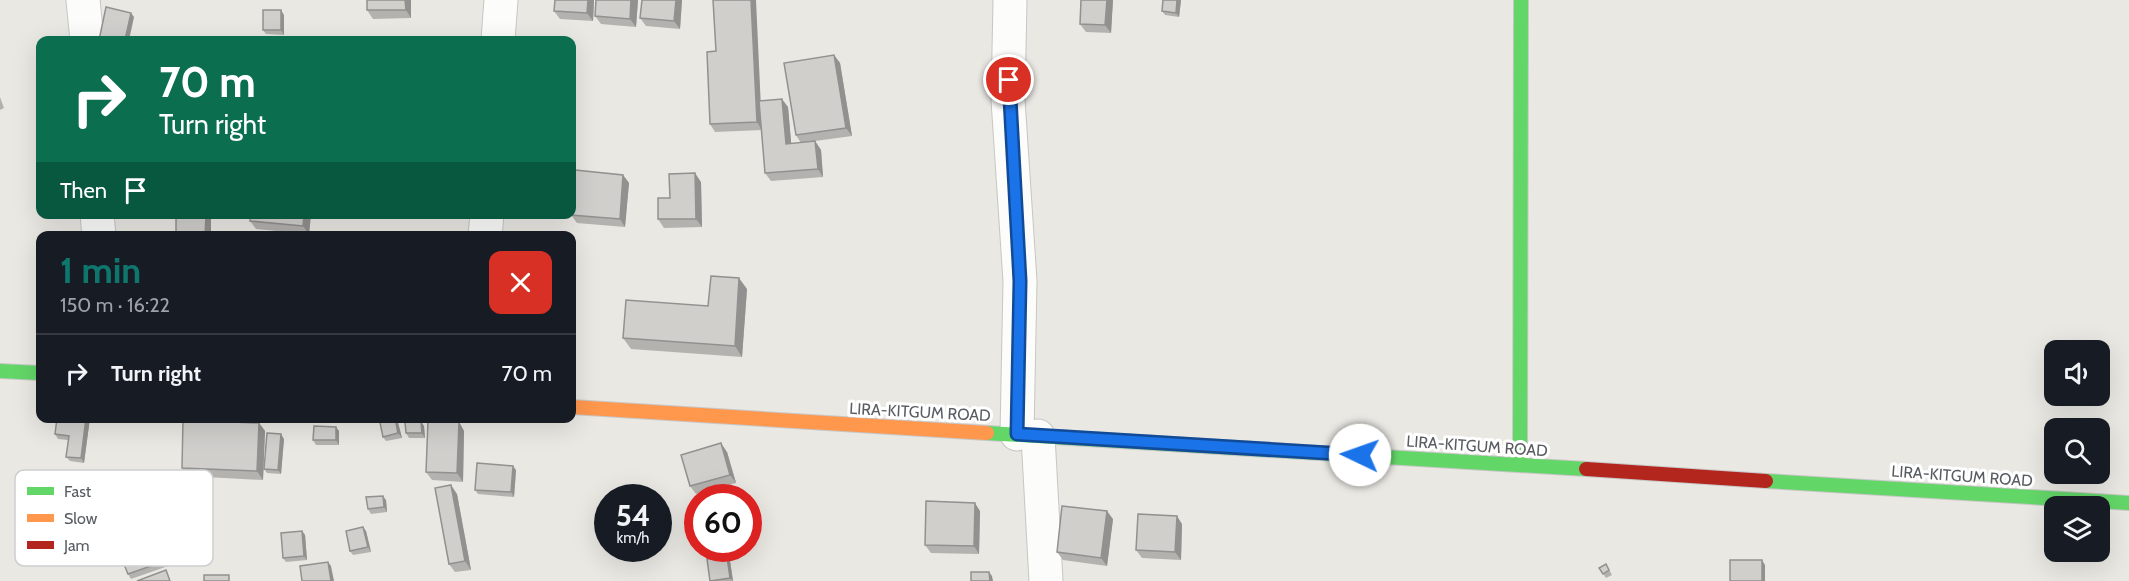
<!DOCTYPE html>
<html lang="en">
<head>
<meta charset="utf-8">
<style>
	body { margin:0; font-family:Cabin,sans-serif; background:#20242c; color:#f1f3f6; height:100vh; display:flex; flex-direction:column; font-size:22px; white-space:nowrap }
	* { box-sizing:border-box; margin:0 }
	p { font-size:20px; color:#9ea1a6 }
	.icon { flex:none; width:33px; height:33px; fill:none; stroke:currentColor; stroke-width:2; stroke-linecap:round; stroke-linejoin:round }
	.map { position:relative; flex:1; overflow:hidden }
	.details { position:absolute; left:36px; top:231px; width:540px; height:192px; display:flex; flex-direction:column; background:#171b24; border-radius:12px; box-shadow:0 6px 24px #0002 }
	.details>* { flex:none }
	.top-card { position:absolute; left:36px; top:36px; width:540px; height:183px; border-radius:12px; box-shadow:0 6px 24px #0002; background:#0b6e4f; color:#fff; overflow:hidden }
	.buttons { position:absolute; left:2044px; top:340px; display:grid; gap:12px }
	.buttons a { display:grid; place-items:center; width:66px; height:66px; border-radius:12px; background:#171b24; box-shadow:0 6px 24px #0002; font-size:30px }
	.speed { position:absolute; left:594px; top:484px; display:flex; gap:12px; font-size:30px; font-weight:700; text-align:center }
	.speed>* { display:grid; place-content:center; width:78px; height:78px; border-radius:50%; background:#171b24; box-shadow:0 6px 24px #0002; line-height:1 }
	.speed small { font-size:15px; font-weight:400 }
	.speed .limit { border:9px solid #d22; background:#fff; color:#111 }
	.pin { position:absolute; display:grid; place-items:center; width:51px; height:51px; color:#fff; margin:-26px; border:3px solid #fff; border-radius:50%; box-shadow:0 2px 6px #0007 }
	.me { position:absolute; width:66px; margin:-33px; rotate:273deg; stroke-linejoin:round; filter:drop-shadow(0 0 4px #0008) }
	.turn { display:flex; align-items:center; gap:21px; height:126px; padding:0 24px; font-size:27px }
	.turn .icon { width:78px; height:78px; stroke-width:2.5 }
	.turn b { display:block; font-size:42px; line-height:51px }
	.then { display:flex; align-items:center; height:57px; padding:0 24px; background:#0003; gap:12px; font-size:22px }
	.round { display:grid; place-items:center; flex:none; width:63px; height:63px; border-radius:12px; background:#20242c }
	.summary { display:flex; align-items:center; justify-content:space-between; height:102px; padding:0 24px }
	h1 { font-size:36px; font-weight:700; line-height:45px; color:#0f766e }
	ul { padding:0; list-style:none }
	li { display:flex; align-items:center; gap:18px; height:78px; padding:0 24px; border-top:2px solid #363941 }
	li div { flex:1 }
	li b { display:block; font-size:22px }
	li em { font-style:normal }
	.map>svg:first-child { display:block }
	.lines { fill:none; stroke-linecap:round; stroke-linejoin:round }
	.street-casing { stroke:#c6c6c5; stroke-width:35 }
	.fast-casing { stroke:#c7c7c7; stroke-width:16 }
	.slow-casing { stroke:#c7c7c7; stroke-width:16 }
	.jam-casing { stroke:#c7c7c7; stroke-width:16 }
	.street { stroke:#fcfcfb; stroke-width:33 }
	.fast { stroke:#63d668; stroke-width:14 }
	.slow { stroke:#ff974d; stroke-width:14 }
	.jam { stroke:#b3261e; stroke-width:14 }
	.wall { fill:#b3b2af }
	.shaded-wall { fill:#92918f }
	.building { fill:#d0cfcc; stroke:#92918f; stroke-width:1.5 }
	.route-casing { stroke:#114b97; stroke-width:15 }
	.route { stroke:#1a73e8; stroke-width:10 }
	.labels { text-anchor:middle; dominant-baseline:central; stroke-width:6; stroke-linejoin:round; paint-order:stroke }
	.street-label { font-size:16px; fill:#595d62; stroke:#fff }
	.key { fill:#fff; stroke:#cdced0; stroke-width:1.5 }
	.key-label { font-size:16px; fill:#595d62 }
</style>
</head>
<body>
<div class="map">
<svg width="2129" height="581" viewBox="0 0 2129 581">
	<rect width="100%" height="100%" fill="#eae8e3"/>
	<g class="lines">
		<g class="street-casing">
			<g id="street">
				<polyline points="83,0 87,40"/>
				<polyline points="1010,0 1008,100 1020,281 1017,434"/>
				<polyline points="498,40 501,0"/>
				<polyline points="97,214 99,236"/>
				<polyline points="485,236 487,214"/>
				<polyline points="1038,436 1046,581"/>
			</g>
		</g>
		<g class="fast-casing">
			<g id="fast">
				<polyline points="0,371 40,373"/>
				<polyline points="987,433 1586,469"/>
				<polyline points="1520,465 1521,0"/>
				<polyline points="1766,481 2129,503"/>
			</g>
		</g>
		<g class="slow-casing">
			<polyline id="slow" points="572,407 987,433"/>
		</g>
		<g class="jam-casing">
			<polyline id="jam" points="1586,469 1766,481"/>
		</g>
		<use href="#street" class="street"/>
		<use href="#fast" class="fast"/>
		<use href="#slow" class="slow"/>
		<use href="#jam" class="jam"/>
	</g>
	<g class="wall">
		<polygon points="411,0 411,18 373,19 367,10"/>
		<polygon points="594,0 593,21 560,19 554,11"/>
		<polygon points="596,0 638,0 636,27 601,24 595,16"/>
		<polygon points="642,0 682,0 680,29 646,26 640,18"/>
		<polygon points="1081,0 1113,0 1111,33 1086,32 1080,24"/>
		<polygon points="1181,0 1179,17 1165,15 1162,11"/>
		<polygon points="284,15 284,35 266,34 263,30"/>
		<polygon points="834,55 840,63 852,136 815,141 821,150 823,177 771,181 765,173 762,130 715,132 710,124 761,101 788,107 791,143 801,143 796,135"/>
		<polygon points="0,97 4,108 0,110"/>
		<polygon points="623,175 629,183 625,227 577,223 571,215"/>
		<polygon points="701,182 702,227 664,228 658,219 670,198"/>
		<polygon points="251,214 311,214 309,234 256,229 250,221"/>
		<polygon points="747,289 742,357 631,349 623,338 708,306"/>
		<polygon points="90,418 84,463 70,461 66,457 68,440 58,439 55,434"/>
		<polygon points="397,419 402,438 386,441 383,437"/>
		<polygon points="459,422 464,431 463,482 432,480 426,472"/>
		<polygon points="259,423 265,431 263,480 187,476 182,468"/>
		<polygon points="424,426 425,438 409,438 406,433"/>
		<polygon points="339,431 339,445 316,445 313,440"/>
		<polygon points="284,439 281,474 267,473 264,469"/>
		<polygon points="727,452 736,483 696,494 690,486"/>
		<polygon points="516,470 514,497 478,494 475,490"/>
		<polygon points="150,487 149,520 131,519 125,511 125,506 103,505 97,497"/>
		<polygon points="457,494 471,570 455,572 449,564"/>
		<polygon points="386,500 387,512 371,514 368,509"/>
		<polygon points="980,511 979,554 931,553 925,545"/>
		<polygon points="1113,519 1107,566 1063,560 1057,552"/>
		<polygon points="1182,524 1181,560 1142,558 1136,550"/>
		<polygon points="302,531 305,535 307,560 286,562 283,558"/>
		<polygon points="366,531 371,552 353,555 350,551"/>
		<polygon points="164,535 174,564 131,579 128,574 148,553"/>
		<polygon points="730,561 733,581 710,581"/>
		<polygon points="1606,564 1612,575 1606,578 1599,568"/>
	</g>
	<g class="shaded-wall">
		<polygon points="405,0 411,0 411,18 406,10"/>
		<polygon points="588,0 594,0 593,21 587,13"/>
		<polygon points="631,0 638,0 636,27 630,19"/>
		<polygon points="676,0 682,0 680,29 674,21"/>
		<polygon points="751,0 756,0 762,130 757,122"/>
		<polygon points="1107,0 1113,0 1111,33 1105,25"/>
		<polygon points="1177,0 1181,0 1179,17 1176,13"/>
		<polygon points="281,10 284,15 284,35 281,30"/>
		<polygon points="131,13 134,17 129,40 125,40"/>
		<polygon points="834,55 840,63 852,136 846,128"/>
		<polygon points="782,99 788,107 792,152 786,144"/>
		<polygon points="815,141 821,150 823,177 818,169"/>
		<polygon points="695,173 701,182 702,227 696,219"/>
		<polygon points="623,175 629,183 625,227 620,219"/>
		<polygon points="206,214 211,214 211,236 205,236"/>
		<polygon points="304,214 311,214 309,234 303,226"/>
		<polygon points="739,278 747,289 742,357 735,346"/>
		<polygon points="86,418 90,418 84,463 81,458"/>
		<polygon points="395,418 397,419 402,438 398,433"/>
		<polygon points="421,421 424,426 425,438 422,433"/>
		<polygon points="459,422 464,431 463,482 457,473"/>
		<polygon points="259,423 265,431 263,480 257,471"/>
		<polygon points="336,427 339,431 339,445 336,440"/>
		<polygon points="281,434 284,439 281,474 278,470"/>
		<polygon points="721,443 727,452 736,483 730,475"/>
		<polygon points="513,466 516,470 514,497 511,492"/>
		<polygon points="145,479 150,487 149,520 143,511"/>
		<polygon points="451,485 457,494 471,570 465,561"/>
		<polygon points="383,496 386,500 387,512 384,507"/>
		<polygon points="975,503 980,511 979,554 974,546"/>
		<polygon points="1107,511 1113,519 1107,566 1101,558"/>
		<polygon points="1177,516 1182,524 1181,560 1175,552"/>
		<polygon points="363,527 366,531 371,552 368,547"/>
		<polygon points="161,530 164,535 174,564 171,559"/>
		<polygon points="302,531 305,535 307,560 304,556"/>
		<polygon points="727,557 730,561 733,581 730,578"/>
		<polygon points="1762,560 1765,565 1765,581 1762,581"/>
		<polygon points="328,562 331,566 334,581 331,581"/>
		<polygon points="989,572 992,576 993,581 990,581"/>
	</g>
	<g class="building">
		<polygon points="367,0 405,0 406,10 367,10"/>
		<polygon points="555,0 588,0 587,13 554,11"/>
		<polygon points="596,0 631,0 630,19 595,16"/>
		<polygon points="642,0 676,0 674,21 640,18"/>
		<polygon points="713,0 751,0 757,122 710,124 707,52 716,51"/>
		<polygon points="1081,0 1107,0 1105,25 1080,24"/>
		<polygon points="1163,0 1177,0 1176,13 1162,11"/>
		<polygon points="106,7 131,13 125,40 99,40"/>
		<rect x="263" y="10" width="18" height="20"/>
		<polygon points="834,55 846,128 796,135 784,63"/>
		<polygon points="782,99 786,144 815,141 818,169 765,173 759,101"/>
		<polygon points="575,170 623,175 620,219 571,215"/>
		<polygon points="695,173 696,219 658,219 658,198 670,198 669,174"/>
		<polygon points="176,214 206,214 205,236 176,236"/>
		<polygon points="251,214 304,214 303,226 250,221"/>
		<polygon points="711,276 739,278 735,346 623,338 626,300 708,306"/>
		<polygon points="57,418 86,418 81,458 66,457 69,436 55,434"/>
		<polygon points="379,418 395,418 398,433 383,437"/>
		<polygon points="183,420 259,423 257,471 182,468"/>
		<polygon points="421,421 422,433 406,433 405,422"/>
		<polygon points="428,421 459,422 457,473 426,472"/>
		<polygon points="314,426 336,427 336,440 313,440"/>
		<polygon points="267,433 281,434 278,470 264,469"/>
		<polygon points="721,443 730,475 690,486 681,455"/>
		<polygon points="477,463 513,466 511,492 475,490"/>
		<polygon points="451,485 465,561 449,564 435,488"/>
		<polygon points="719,491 721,498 698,498 698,508 695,497"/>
		<polygon points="383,496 384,507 368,509 366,497"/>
		<polygon points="926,501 975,503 974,546 925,545"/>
		<polygon points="1062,506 1107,511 1101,558 1057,552"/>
		<polygon points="1138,514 1177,516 1175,552 1136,550"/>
		<polygon points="363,527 368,547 350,551 346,531"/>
		<polygon points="161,530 171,559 128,574 123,562 148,553 142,537"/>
		<polygon points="302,531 304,556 283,558 281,533"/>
		<polygon points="727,557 730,578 710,581 707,559"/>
		<rect x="1730" y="560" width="32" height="21"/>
		<polygon points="328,562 331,581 302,581 300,566"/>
		<polygon points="1606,564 1609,570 1603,574 1599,568"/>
		<polygon points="166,570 170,581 137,581"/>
		<polygon points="971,572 989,572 990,581 971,581"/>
		<rect x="204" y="575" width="25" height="6"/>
	</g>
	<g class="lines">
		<g class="route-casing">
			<polyline id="route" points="1009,80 1020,281 1017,434 1360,455"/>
		</g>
		<use href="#route" class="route"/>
	</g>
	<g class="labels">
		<g class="street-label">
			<text transform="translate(920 412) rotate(3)">LIRA-KITGUM ROAD</text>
			<text transform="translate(1477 446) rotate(4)">LIRA-KITGUM ROAD</text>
			<text transform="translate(1962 476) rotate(4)">LIRA-KITGUM ROAD</text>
		</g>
	</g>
	<rect x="15" y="470" width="198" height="96" rx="9" class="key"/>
	<rect x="27" y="487" width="27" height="8" fill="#63d668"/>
	<rect x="27" y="514" width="27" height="8" fill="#ff974d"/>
	<rect x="27" y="541" width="27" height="8" fill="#b3261e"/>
	<g class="key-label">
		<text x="64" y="497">Fast</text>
		<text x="64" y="524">Slow</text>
		<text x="64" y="551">Jam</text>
	</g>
</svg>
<div class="buttons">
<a><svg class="icon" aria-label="sound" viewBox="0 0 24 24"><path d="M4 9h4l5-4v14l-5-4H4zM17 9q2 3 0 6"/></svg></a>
<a><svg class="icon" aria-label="search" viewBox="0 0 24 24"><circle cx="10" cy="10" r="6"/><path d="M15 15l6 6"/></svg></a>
<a><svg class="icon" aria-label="layers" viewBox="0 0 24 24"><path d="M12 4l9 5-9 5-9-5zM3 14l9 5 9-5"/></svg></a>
</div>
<div class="speed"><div>54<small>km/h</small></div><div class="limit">60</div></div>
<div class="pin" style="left:1009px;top:80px;background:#d93025"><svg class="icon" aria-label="arrive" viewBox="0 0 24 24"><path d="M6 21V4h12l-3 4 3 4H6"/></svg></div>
<svg class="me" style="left:1360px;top:455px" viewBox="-20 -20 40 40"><circle r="19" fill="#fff"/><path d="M0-13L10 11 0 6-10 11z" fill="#1a73e8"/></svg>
<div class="top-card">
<div class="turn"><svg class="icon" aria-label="right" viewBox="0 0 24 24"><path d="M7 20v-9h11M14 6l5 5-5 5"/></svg><div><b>70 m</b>Turn right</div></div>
<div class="then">Then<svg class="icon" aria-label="arrive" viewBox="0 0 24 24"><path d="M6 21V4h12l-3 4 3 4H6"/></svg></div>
</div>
<section class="details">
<div class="summary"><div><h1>1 min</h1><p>150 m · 16:22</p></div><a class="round" style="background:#d93025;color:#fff"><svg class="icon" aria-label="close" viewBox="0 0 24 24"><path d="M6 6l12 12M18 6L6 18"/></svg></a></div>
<ul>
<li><svg class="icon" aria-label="right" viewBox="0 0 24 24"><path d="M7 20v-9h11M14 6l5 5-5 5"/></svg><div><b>Turn right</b></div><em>70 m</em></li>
</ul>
</section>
</div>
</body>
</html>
